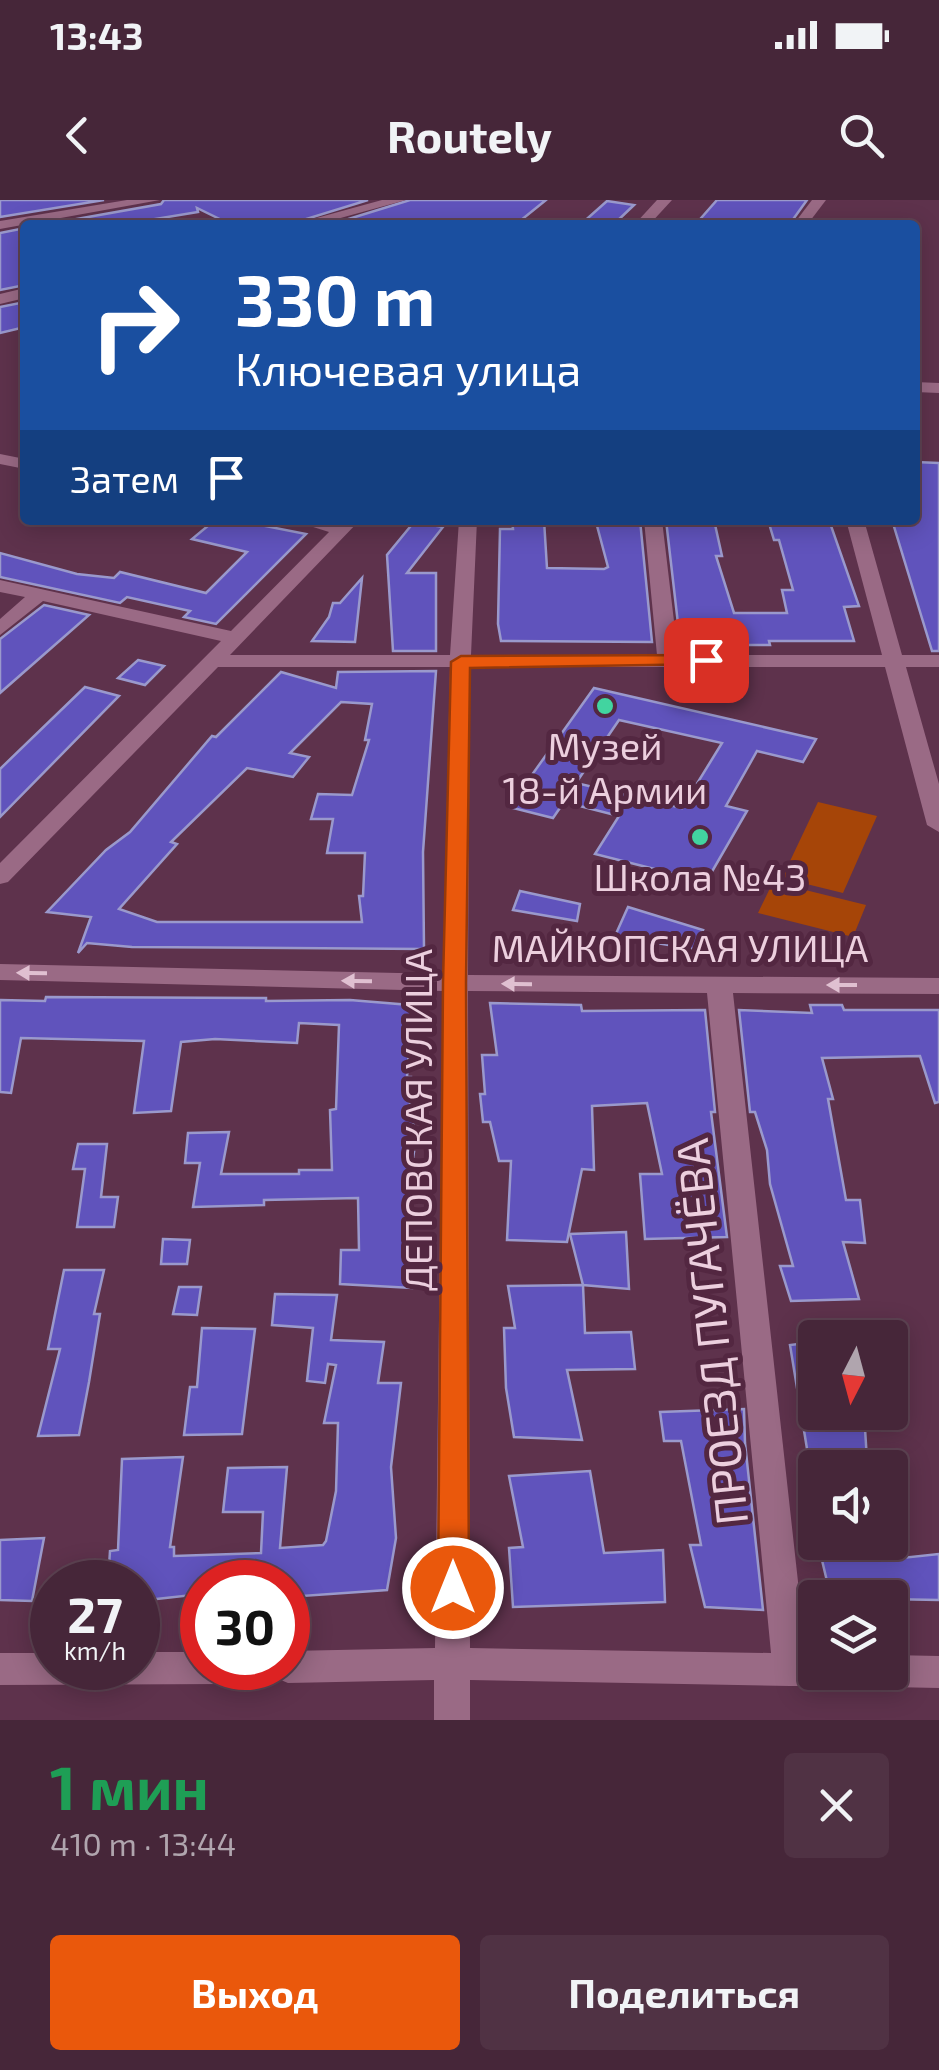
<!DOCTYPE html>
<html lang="ru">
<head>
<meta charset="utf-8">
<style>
	body { margin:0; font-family:"Exo 2",sans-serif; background:#503244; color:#f1f3f6; height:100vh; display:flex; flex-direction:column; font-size:38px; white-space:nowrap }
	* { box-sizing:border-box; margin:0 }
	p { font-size:32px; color:#b0a5ae }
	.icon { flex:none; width:55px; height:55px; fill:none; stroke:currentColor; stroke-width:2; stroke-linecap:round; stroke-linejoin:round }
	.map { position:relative; height:1520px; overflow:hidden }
	.drawer { display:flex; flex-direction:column; background:#462639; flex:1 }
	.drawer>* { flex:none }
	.guide { position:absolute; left:20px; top:20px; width:900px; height:305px; border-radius:10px; box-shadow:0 5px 25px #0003,0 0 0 2px #5e4353; background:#1a4fa0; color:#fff; overflow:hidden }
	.needle { width:65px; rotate:186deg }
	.tools { position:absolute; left:798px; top:1120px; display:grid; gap:20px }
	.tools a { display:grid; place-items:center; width:110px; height:110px; border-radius:10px; background:#462639; box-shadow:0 5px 25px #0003,0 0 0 2px #5e4353; font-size:50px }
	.speed { position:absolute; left:30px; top:1360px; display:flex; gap:20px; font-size:50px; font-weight:700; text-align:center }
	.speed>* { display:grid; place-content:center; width:130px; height:130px; border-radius:50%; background:#462639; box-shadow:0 5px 25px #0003,0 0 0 2px #5e4353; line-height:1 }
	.speed small { font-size:25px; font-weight:400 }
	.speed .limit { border:15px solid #d22; background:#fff; color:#111 }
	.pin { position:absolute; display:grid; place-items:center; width:85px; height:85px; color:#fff; margin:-42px; border-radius:20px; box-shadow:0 5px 15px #0006 }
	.me { position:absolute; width:110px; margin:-55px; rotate:0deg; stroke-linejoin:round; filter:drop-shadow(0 0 8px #0008) }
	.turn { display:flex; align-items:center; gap:35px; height:210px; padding:0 50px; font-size:45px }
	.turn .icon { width:130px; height:130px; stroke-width:2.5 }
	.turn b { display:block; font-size:70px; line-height:85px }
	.then { display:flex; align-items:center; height:95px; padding:0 50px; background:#0003; gap:20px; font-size:38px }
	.round { display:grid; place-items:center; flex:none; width:105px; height:105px; border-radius:10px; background:#503244 }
	.head { display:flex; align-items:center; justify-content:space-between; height:170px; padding:0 50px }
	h1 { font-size:60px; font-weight:700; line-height:75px; color:#1e9e55 }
	.button { display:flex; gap:20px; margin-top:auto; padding:20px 50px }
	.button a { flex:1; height:115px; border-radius:10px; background:#ea580c; color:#fff; font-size:40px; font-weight:700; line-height:115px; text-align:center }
	.button a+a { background:#503244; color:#f1f3f6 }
	.status { display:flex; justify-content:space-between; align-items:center; height:70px; padding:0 50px; background:#462639; direction:ltr }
	.status svg { height:28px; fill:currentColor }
	header { display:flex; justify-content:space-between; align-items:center; height:130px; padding:0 50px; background:#462639; font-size:45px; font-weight:700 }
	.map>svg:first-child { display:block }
	.green { fill:#a64508 }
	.building { fill:#6053bc; stroke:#9a99cc; stroke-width:2.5; fill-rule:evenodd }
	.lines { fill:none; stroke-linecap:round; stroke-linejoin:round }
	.minor { fill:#9a6a85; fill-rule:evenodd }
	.oneway { fill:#e0c0d1 }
	.route { fill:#ea580c; stroke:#983908; stroke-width:2.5 }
	.poi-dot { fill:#42d4a0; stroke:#532741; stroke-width:4 }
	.labels { text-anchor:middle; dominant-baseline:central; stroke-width:10; stroke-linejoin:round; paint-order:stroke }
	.poi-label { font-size:38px; fill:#eccfde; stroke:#532741 }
	.street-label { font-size:38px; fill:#eccfde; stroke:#532741 }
	.near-street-label { font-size:45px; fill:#eccfde; stroke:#532741 }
</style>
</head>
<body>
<div class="status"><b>13:43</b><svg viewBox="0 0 49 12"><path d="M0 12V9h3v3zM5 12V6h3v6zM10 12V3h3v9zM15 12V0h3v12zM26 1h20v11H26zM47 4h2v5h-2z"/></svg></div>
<header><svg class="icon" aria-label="back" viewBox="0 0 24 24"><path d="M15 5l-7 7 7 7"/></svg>Routely<svg class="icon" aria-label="search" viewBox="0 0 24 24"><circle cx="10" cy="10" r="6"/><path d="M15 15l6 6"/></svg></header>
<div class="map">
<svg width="939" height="1520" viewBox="0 0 939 1520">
	<rect width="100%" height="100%" fill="#5e324c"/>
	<g class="green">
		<polygon points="818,602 877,616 843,693 782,678"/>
		<polygon points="773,682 866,705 853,737 758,713"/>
	</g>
	<g class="building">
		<polygon points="0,0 104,0 0,17"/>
		<polygon points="164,0 368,0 287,25 232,25 197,8 198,12 119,25 43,25 161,4"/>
		<polygon points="410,0 546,0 515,25 329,25"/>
		<polygon points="717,0 807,0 789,25 695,25"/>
		<polygon points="607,1 634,5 613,25 580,25"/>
		<polygon points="25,28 25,85 0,90 0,33"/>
		<polygon points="25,102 25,127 0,133 0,107"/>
		<polygon points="915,262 939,263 939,451 932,451 892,320 915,320"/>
		<polygon points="215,320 235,320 306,334 216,424 184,417 190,411 127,397 120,403 0,377 0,353 77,374 114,378 120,372 206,393 247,352 192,339"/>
		<polygon points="512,320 544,320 547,368 604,369 608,367 596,322 640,320 652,442 501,441 498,424 500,329 513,329"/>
		<polygon points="666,320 714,320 722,356 716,356 734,413 787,413 782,390 793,390 779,340 774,340 768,320 829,320 859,406 844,407 854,441 769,441 770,445 740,445 739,440 680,441"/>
		<polygon points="414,322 443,327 407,373 436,373 436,451 393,451 387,355"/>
		<polygon points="362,378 355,442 312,441 329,417 333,403 340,403"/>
		<polygon points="44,405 89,415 0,493 0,439"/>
		<polygon points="138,460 164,466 145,485 118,478"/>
		<path d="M436,471L423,652L424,749L132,747L87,743L78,753L91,717L47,712L106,650L130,632L212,536L216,537L281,472L336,488L338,472ZM341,502L372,504L365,540H369L352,595L318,594L311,619H333L327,653H365L363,696H359L362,722H157L119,709L177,644L171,642L247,568L293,577L309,557L290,553Z"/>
		<polygon points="85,487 119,496 0,617 0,569"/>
		<path d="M594,488L816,539L803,562L757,551L726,606L747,611L706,682L595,654L619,616L564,602L553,618L509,607ZM619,520L722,543L682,608L576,583Z"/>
		<polygon points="520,691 580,704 577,721 513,710"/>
		<polygon points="628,707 703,730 693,749 615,736"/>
		<polygon points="46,797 266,798 266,801 350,800 422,806 422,834 410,833 407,877 411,877 410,906 415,905 411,952 414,952 408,990 414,990 406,1049 413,1049 412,1088 340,1084 341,1050 359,1050 358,998 264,1000 264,1005 193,1007 200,963 185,963 188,933 229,932 221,974 299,974 299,970 332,970 330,910 336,909 339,825 299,823 297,843 215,839 181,842 171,911 134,913 144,841 21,838 11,893 0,892 0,800 45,801"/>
		<polygon points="490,803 581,805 582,811 705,810 715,912 711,912 727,1037 645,1039 640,974 662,974 647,903 592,906 594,970 582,969 567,1042 507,1040 511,961 499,961 490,922 483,922 480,894 485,894 482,855 497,855"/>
		<polygon points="810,805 842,805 844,810 939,810 939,902 935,903 920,856 822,858 833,899 828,899 846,1000 860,1000 865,1043 843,1042 859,1099 791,1101 780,1066 793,1066 770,984 767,950 755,912 750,912 739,810 812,813"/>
		<polygon points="78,944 107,944 101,997 118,997 114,1027 77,1027 85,969 73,969"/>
		<polygon points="626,1032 629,1089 583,1085 570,1034"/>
		<polygon points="163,1039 190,1040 187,1064 161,1064"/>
		<polygon points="64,1070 104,1070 94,1114 100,1114 89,1182 79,1235 38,1236 60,1149 48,1149"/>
		<polygon points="583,1085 585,1133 631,1132 635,1169 567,1170 582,1240 514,1237 506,1188 504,1128 515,1128 508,1086"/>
		<polygon points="179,1087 201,1087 197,1115 173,1114"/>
		<polygon points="275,1094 337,1095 331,1140 384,1142 378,1183 401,1183 391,1267 396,1338 387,1390 288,1397 288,1382 202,1382 202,1394 138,1401 138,1382 108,1382 110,1351 118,1350 122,1259 183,1257 170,1347 174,1347 174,1356 261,1353 263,1312 223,1312 228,1268 287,1267 280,1348 323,1345 326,1341 336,1291 338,1223 324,1223 336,1165 328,1164 325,1183 307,1181 313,1128 272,1125"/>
		<polygon points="202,1128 255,1129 242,1234 184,1235 190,1187 197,1187"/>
		<polygon points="815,1142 815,1213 864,1213 867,1260 809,1261 790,1145"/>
		<polygon points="744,1209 745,1243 763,1410 705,1407 690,1345 701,1345 681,1241 664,1241 660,1212"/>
		<polygon points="590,1271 604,1353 663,1350 665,1402 513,1407 509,1348 523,1347 509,1276"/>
		<polygon points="44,1338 32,1401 0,1400 0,1340"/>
		<polygon points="900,1352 902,1358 939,1354 939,1400 831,1398 821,1356"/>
	</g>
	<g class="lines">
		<g class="minor">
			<polygon points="127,0 160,0 0,29 0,21"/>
			<polygon points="382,0 406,0 315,25 291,25"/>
			<polygon points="657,0 672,0 649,25 634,25"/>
			<polygon points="812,0 826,0 807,25 793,25"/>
			<polygon points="25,88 25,98 0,104 0,94"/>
			<polygon points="915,182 939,183 939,193 915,192"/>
			<polygon points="0,254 25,259 25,269 0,264"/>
			<path d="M291,320H360L230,455H450L459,320H477L471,455H657L644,320H662L678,455H882L846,320H864L902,455H939V467H906L939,584V632L927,625L885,467H470L468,775L939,778V794L733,793L806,1454H815V1472H832L827,1481L815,1486H790L470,1480V1520H434V1480L288,1483L276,1478L271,1468H288V1451L435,1448L443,791L0,780V764L443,774L450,467H218L8,682L0,684V663L221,441L43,401L0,435V419L25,397L0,392V380L231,431L329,332ZM468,791L707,793L771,1453L470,1448Z"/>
			<polygon points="138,1452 202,1452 202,1468 245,1468 239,1479 227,1484 0,1485 0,1453 52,1453 52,1468 138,1468"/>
			<polygon points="890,1455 939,1456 939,1488 890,1487 878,1482 873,1472 890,1472"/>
		</g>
	</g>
	<defs><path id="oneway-solid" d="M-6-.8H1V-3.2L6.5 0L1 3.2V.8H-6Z" transform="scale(2.5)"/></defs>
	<g class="oneway">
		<use href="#oneway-solid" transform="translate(32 773) rotate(-179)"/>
		<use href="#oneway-solid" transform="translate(357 781) rotate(-179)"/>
		<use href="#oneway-solid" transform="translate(517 784) rotate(-179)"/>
		<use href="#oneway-solid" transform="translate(842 785) rotate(-180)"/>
	</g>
	<polygon class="route" points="706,455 712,457 712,464 470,468 466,783 469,1388 464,1398 453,1402 442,1398 438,1388 443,783 451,462 461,456"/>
	<g class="poi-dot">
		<circle cx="605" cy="506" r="10"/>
		<circle cx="700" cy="637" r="10"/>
	</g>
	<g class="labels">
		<g class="poi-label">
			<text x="605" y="545">Музей<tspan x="605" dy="44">18-й Армии</tspan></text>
			<text x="700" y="676">Школа №43</text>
		</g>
		<g class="street-label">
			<text x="680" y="747">МАЙКОПСКАЯ УЛИЦА</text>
			<text transform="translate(417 920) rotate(-90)">ДЕПОВСКАЯ УЛИЦА</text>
		</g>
		<g class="near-street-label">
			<text transform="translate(710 1132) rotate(-96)">ПРОЕЗД ПУГАЧЁВА</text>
		</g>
	</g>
</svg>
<div class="tools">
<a><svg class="needle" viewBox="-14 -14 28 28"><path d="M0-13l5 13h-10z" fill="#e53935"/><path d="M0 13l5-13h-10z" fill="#b0a5ae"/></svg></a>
<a><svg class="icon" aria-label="sound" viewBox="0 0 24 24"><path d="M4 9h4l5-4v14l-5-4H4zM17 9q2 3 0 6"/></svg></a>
<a><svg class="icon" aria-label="layers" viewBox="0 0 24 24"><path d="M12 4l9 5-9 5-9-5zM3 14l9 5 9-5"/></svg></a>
</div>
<div class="speed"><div>27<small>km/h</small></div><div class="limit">30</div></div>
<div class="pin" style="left:706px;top:460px;background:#d93025"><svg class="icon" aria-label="arrive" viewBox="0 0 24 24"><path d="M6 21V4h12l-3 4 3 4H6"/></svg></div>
<svg class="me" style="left:453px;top:1388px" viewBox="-20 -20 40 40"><circle r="17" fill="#ea580c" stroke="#fff" stroke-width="3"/><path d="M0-11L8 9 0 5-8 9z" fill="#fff"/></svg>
<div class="guide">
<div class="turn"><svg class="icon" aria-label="right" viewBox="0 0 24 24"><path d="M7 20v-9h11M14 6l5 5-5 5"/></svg><div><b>330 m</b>Ключевая улица</div></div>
<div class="then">Затем<svg class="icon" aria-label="arrive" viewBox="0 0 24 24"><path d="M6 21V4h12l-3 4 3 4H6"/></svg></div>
</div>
</div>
<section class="drawer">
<div class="head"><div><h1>1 мин</h1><p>410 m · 13:44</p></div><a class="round"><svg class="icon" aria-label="close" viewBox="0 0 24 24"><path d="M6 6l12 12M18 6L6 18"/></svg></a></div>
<div class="button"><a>Выход</a><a>Поделиться</a></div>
</section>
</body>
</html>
